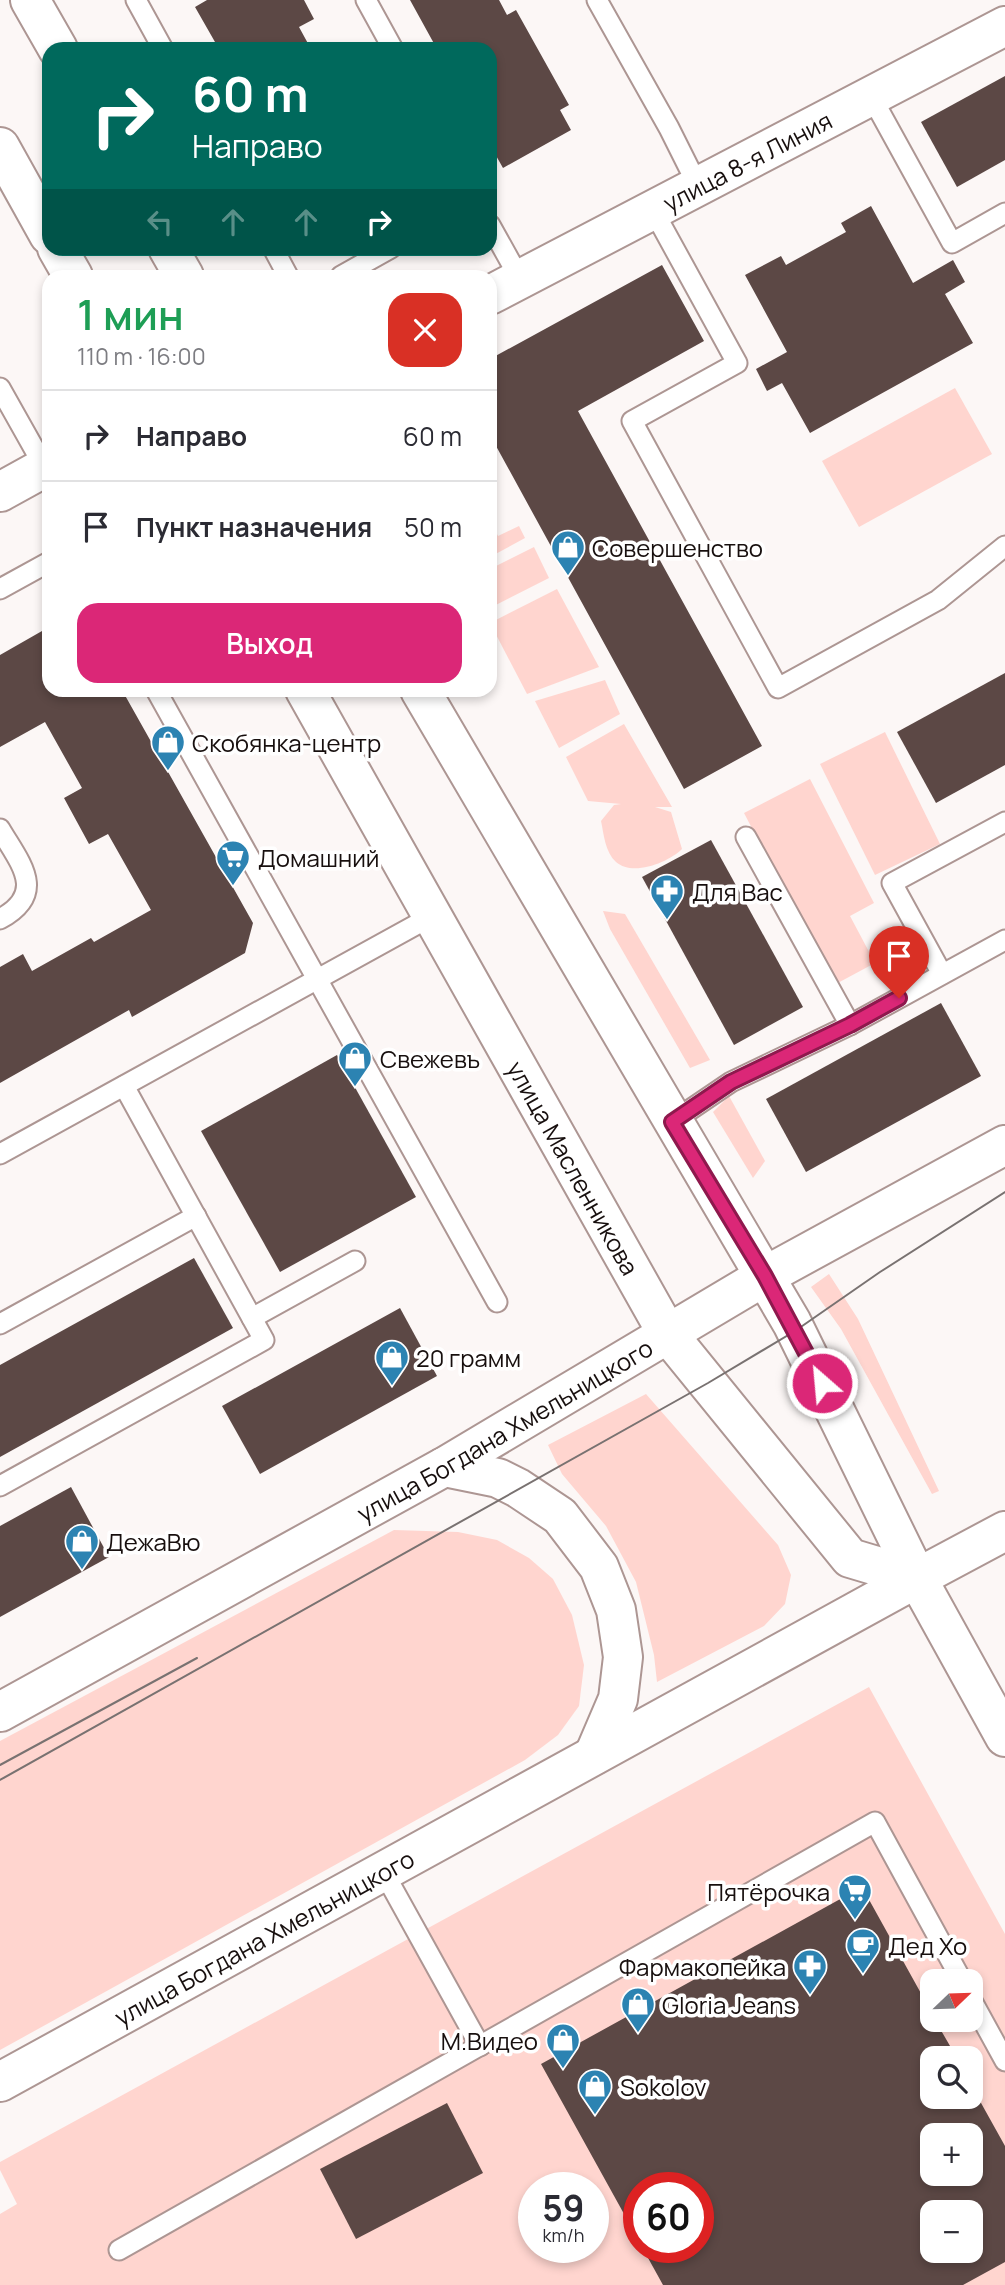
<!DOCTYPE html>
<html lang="ru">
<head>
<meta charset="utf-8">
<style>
	body { margin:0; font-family:Manrope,sans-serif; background:#f7f7f7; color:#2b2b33; height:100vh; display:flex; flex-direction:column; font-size:26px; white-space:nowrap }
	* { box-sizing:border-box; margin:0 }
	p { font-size:23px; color:#7c7c81 }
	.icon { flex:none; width:38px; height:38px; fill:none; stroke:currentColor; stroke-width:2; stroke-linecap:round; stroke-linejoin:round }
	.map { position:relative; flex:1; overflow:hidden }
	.sheet { position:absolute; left:42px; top:270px; width:455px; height:427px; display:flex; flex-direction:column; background:#fff; border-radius:21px; box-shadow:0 4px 10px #0003 }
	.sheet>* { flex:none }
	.guide { position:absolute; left:42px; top:42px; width:455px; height:214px; border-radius:21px; box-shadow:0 4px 10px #0003; background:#00695c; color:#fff; overflow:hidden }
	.needle { width:46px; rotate:67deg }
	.buttons { position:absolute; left:920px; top:1969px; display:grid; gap:14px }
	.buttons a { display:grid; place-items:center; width:63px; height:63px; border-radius:14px; background:#fff; box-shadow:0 4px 10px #0003; font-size:35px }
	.speed { position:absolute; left:518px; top:2172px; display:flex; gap:14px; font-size:35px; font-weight:700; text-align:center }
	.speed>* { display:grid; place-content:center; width:91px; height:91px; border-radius:50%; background:#fff; box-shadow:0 4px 10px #0003; line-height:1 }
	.speed small { font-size:18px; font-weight:400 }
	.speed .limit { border:10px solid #d22; background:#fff; color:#111 }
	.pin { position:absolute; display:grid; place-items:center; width:60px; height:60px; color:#fff; margin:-72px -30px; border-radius:50% 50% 50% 0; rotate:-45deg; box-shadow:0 0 7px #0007 }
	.pin .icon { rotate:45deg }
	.me { position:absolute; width:77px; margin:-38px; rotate:333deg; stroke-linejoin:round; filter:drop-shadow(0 0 5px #0008) }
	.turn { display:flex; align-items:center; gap:24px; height:147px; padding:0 35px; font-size:32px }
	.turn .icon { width:91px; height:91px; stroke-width:2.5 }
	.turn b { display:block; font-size:49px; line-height:60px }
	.lanes { display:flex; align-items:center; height:66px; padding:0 35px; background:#0003; justify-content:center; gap:35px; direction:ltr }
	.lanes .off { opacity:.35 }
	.round { display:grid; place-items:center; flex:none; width:74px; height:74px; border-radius:21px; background:#f7f7f7 }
	.headline { display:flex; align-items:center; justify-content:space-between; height:119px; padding:0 35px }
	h1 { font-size:42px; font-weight:600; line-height:52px; color:#1e9e55 }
	.action { display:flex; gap:14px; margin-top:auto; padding:14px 35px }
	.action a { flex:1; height:80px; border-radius:21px; background:#db2777; color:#fff; font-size:28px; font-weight:600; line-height:80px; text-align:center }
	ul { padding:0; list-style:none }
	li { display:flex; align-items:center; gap:21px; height:91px; padding:0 35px; border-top:2px solid #e1e1e2 }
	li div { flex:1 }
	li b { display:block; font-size:26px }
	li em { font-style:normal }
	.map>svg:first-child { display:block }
	.green { fill:#ffd5cf; fill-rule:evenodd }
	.building { fill:#5c4845; fill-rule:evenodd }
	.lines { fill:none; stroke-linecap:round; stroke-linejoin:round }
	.lane-casing { stroke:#ad9693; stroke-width:23 }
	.street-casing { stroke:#ad9693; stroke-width:42 }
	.secondary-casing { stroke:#ad9693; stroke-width:42 }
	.primary-casing { stroke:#ad9693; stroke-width:42 }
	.lane { stroke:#fff; stroke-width:19 }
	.street { stroke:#fff; stroke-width:38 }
	.secondary { stroke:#fff; stroke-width:38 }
	.primary { stroke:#fff; stroke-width:38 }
	.tram { stroke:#797271; stroke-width:2 }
	.route-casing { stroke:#8e194d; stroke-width:18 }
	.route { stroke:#db2777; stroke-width:12 }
	.labels { text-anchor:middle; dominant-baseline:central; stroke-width:7; stroke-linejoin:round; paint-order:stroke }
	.street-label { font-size:24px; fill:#170f0e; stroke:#fff }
	.poi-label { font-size:24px; fill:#170f0e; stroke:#fff; text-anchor:start }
</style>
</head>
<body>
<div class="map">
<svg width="1005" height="2285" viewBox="0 0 1005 2285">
	<rect width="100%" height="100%" fill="#fcf7f6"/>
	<g class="green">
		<polygon points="955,388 992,454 859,527 822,461"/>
		<polygon points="490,520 498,536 519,526 525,538 490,557"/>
		<polygon points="534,547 549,578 490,608 490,569"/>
		<polygon points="557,589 599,667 527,694 490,623"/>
		<polygon points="605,680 620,714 559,748 535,701"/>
		<path d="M624,724L672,807H655L671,812L682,849C669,862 633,877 616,862C605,852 604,835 601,821L614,805L621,804L588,801L566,757Z"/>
		<polygon points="885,732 940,844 875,875 820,764"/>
		<polygon points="810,779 874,903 850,916 875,963 834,985 744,813"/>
		<polygon points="603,911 625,914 710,1060 690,1068 610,929"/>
		<polygon points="729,1096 765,1161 753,1178 713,1112"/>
		<polygon points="829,1274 858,1319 939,1491 932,1494 841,1329 811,1287"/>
		<polygon points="646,1394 778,1545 791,1575 785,1604 764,1626 657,1682 654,1655 636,1582 606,1526 562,1474 548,1445"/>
		<polygon points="394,1530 458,1532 497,1540 529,1558 553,1579 572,1615 584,1665 579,1706 558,1735 525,1760 0,2050 0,1741"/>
		<path d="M869,1687L1005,1934V2285H0V2214L17,2204L0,2170V2162ZM933,1981H971V2020H933ZM933,2058H971V2096H933ZM933,2135H971V2174H933ZM534,2188H593V2247H534ZM639,2188H698V2247H639ZM933,2212H971V2250H933Z"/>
	</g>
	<g class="building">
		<polygon points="207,0 304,0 314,19 299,27 311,49 219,49 195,7"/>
		<polygon points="410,0 499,0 507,15 516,10 569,105 560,110 571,130 503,168 490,145 490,49 437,49"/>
		<polygon points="1005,76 1005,160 957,187 921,122"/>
		<polygon points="871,206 913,283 953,260 965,282 945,294 973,343 810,433 782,383 767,391 756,369 787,352 745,275 781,256 786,265 846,232 841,223"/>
		<polygon points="662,265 704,341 578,411 762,746 684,789 490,435 490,359"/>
		<polygon points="49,627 49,690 122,690 253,923 245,953 132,1017 129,1010 0,1083 0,967 23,954 32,971 91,938 94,942 151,910 108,834 89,844 64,798 82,788 45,722 0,747 0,655"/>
		<polygon points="1005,673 1005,765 936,803 897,732"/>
		<polygon points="711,840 803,1007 734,1045 642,877"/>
		<polygon points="941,1003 981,1076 806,1172 766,1099"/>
		<polygon points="337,1055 416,1197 280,1272 201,1131"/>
		<polygon points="194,1258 233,1328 0,1457 0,1365"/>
		<polygon points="400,1308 437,1376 260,1474 222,1406"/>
		<polygon points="71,1487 109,1557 0,1617 0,1526"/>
		<path d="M862,1887L933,2015V2020H935L957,2058H933V2096H971V2085L1005,2146V2262L963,2285H663L642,2247H698V2188H639V2241L541,2064ZM933,2135H971V2174H933ZM933,2212H971V2250H933Z"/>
		<polygon points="447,2103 483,2173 356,2239 320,2169"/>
	</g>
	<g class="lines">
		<g class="lane-casing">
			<g id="lane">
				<polyline points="136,0 163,49"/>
				<polyline points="366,0 393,49"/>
				<polyline points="597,0 669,128 698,186"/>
				<polyline points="871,96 952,243 1005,213"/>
				<polyline points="653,210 737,363 632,421 778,688 938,600 1005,546"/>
				<polyline points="490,225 520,279"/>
				<polyline points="273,248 288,276"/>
				<polyline points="341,276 391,248"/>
				<polyline points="0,388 45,468"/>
				<polyline points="0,589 49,562"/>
				<polyline points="156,690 497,1302"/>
				<path d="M0,829C20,863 48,893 0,919"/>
				<polyline points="746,837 850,1025"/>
				<polyline points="942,974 892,883 1005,822"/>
				<polyline points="672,1122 731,1082 850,1025 1005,940"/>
				<polyline points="0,1154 432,916"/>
				<polyline points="252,1318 355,1261"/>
				<polyline points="0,1324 196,1216"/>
				<polyline points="0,1486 264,1340 124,1086"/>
				<polyline points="383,1871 480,2046"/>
				<polyline points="971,1999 1005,2061"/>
				<polyline points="119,2250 875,1822 962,1981"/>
			</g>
		</g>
		<g class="street-casing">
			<g id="street">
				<polyline points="0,492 49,465"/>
				<polyline points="917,1578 1005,1531"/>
			</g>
		</g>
		<g class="secondary-casing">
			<g id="secondary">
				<path id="s1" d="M490,295L1005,26"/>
				<polyline points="765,1276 1005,1145"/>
				<polyline points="917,1578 1005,1737"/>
			</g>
		</g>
		<g class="primary-casing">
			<g id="primary">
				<polyline points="30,0 58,49"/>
				<polyline points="0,147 49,235"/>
				<polyline points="57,248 73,276"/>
				<polyline points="168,248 184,276"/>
				<path id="s2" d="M305,690L667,1333L850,1558L917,1578"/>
				<polyline points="420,690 792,1323 917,1578"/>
				<polyline points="444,1467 498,1478 518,1488 560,1516 599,1567 616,1610 623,1657 618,1699 594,1755"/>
				<path id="s3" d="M0,1712L444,1467L765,1276"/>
				<path id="s4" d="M0,2082L917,1578"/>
			</g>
		</g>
		<use href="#lane" class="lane"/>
		<use href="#street" class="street"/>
		<use href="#secondary" class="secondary"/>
		<use href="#primary" class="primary"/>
		<g class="tram">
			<polyline points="0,1765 197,1658"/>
			<polyline points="0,1780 708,1383 795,1331 880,1272 1005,1192"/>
		</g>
	</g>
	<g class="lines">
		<g class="route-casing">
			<polyline id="route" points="822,1383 765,1276 672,1122 731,1082 850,1025 899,998"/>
		</g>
		<use href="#route" class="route"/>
	</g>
	<defs>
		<g id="shop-pin" transform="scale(1.75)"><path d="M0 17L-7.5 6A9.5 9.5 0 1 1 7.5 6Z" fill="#2c83b2" stroke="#fff"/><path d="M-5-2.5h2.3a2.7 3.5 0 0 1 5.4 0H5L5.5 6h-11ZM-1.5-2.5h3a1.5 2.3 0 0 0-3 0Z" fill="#fff"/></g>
		<g id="supermarket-pin" transform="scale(1.75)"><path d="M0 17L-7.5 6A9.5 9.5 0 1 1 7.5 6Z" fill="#2c83b2" stroke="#fff"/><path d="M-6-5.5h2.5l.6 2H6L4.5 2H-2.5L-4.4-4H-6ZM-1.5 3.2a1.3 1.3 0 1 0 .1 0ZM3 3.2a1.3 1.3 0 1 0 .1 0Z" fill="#fff"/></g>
		<g id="pharmacy-pin" transform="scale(1.75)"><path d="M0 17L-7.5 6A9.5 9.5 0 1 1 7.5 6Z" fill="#2c83b2" stroke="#fff"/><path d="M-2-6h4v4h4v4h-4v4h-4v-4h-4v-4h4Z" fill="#fff"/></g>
		<g id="cafe-pin" transform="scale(1.75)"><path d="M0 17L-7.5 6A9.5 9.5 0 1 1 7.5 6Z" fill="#2c83b2" stroke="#fff"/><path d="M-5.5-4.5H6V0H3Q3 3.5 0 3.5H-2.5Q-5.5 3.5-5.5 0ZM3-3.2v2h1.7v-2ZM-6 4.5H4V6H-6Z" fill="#fff"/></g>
	</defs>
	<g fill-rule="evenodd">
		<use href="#shop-pin" x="568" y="547"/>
		<use href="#shop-pin" x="168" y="742"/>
		<use href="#supermarket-pin" x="233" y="857"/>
		<use href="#pharmacy-pin" x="667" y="891"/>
		<use href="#shop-pin" x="355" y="1058"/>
		<use href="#shop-pin" x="392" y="1357"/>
		<use href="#shop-pin" x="82" y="1541"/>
		<use href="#supermarket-pin" x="855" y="1891"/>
		<use href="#cafe-pin" x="863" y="1945"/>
		<use href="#pharmacy-pin" x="810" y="1966"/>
		<use href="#shop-pin" x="638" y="2004"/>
		<use href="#shop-pin" x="563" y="2040"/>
		<use href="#shop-pin" x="595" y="2086"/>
	</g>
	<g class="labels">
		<g class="street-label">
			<text stroke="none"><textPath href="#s1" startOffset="290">улица 8-я Линия</textPath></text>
			<text stroke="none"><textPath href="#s2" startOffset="548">улица Масленникова</textPath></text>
			<text stroke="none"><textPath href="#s3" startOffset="578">улица Богдана Хмельницкого</textPath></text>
			<text stroke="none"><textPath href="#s4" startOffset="301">улица Богдана Хмельницкого</textPath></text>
		</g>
		<g class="poi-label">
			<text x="592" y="547">Совершенство</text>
			<text x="192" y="742">Скобянка-центр</text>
			<text x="258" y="857">Домашний</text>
			<text x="692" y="891">Для Вас</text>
			<text x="380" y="1058">Свежевъ</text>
			<text x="416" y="1357">20 грамм</text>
			<text x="106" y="1541">ДежаВю</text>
			<text x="830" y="1891" text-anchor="end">Пятёрочка</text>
			<text x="888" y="1945">Дед Хо</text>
			<text x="786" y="1966" text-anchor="end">Фармакопейка</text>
			<text x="662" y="2004">Gloria Jeans</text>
			<text x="538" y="2040" text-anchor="end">М.Видео</text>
			<text x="620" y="2086">Sokolov</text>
		</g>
	</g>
</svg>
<div class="buttons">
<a><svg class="needle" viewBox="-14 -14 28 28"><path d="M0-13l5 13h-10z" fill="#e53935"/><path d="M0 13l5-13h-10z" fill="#7c7c81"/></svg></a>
<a><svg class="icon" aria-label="search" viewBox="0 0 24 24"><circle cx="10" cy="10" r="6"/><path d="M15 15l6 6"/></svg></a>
<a>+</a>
<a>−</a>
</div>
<div class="speed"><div>59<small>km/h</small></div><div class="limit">60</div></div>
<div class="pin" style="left:899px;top:998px;background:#d93025"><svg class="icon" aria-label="arrive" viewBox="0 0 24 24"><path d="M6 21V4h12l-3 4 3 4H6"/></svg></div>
<svg class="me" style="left:822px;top:1383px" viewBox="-20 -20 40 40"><circle r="17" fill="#db2777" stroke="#fff" stroke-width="3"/><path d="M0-11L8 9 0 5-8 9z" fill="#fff"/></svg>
<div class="guide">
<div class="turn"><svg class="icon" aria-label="right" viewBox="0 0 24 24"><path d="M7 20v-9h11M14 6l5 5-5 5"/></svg><div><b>60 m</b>Направо</div></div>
<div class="lanes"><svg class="icon off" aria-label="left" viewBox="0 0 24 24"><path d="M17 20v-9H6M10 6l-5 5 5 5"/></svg><svg class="icon off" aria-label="ahead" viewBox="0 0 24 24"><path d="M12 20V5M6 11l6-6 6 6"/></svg><svg class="icon off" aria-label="ahead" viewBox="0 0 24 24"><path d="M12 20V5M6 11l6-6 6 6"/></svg><svg class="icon" aria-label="right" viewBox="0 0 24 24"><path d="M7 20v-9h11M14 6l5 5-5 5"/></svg></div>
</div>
<section class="sheet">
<div class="headline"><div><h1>1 мин</h1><p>110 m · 16:00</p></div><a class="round" style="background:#d93025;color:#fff"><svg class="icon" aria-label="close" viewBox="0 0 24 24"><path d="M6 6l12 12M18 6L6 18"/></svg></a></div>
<ul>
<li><svg class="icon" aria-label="right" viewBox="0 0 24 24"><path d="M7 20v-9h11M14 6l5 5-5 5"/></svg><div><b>Направо</b></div><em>60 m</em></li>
<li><svg class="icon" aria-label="arrive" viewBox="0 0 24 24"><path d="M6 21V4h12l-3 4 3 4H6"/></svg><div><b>Пункт назначения</b></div><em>50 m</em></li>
</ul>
<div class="action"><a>Выход</a></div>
</section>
</div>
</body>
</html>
